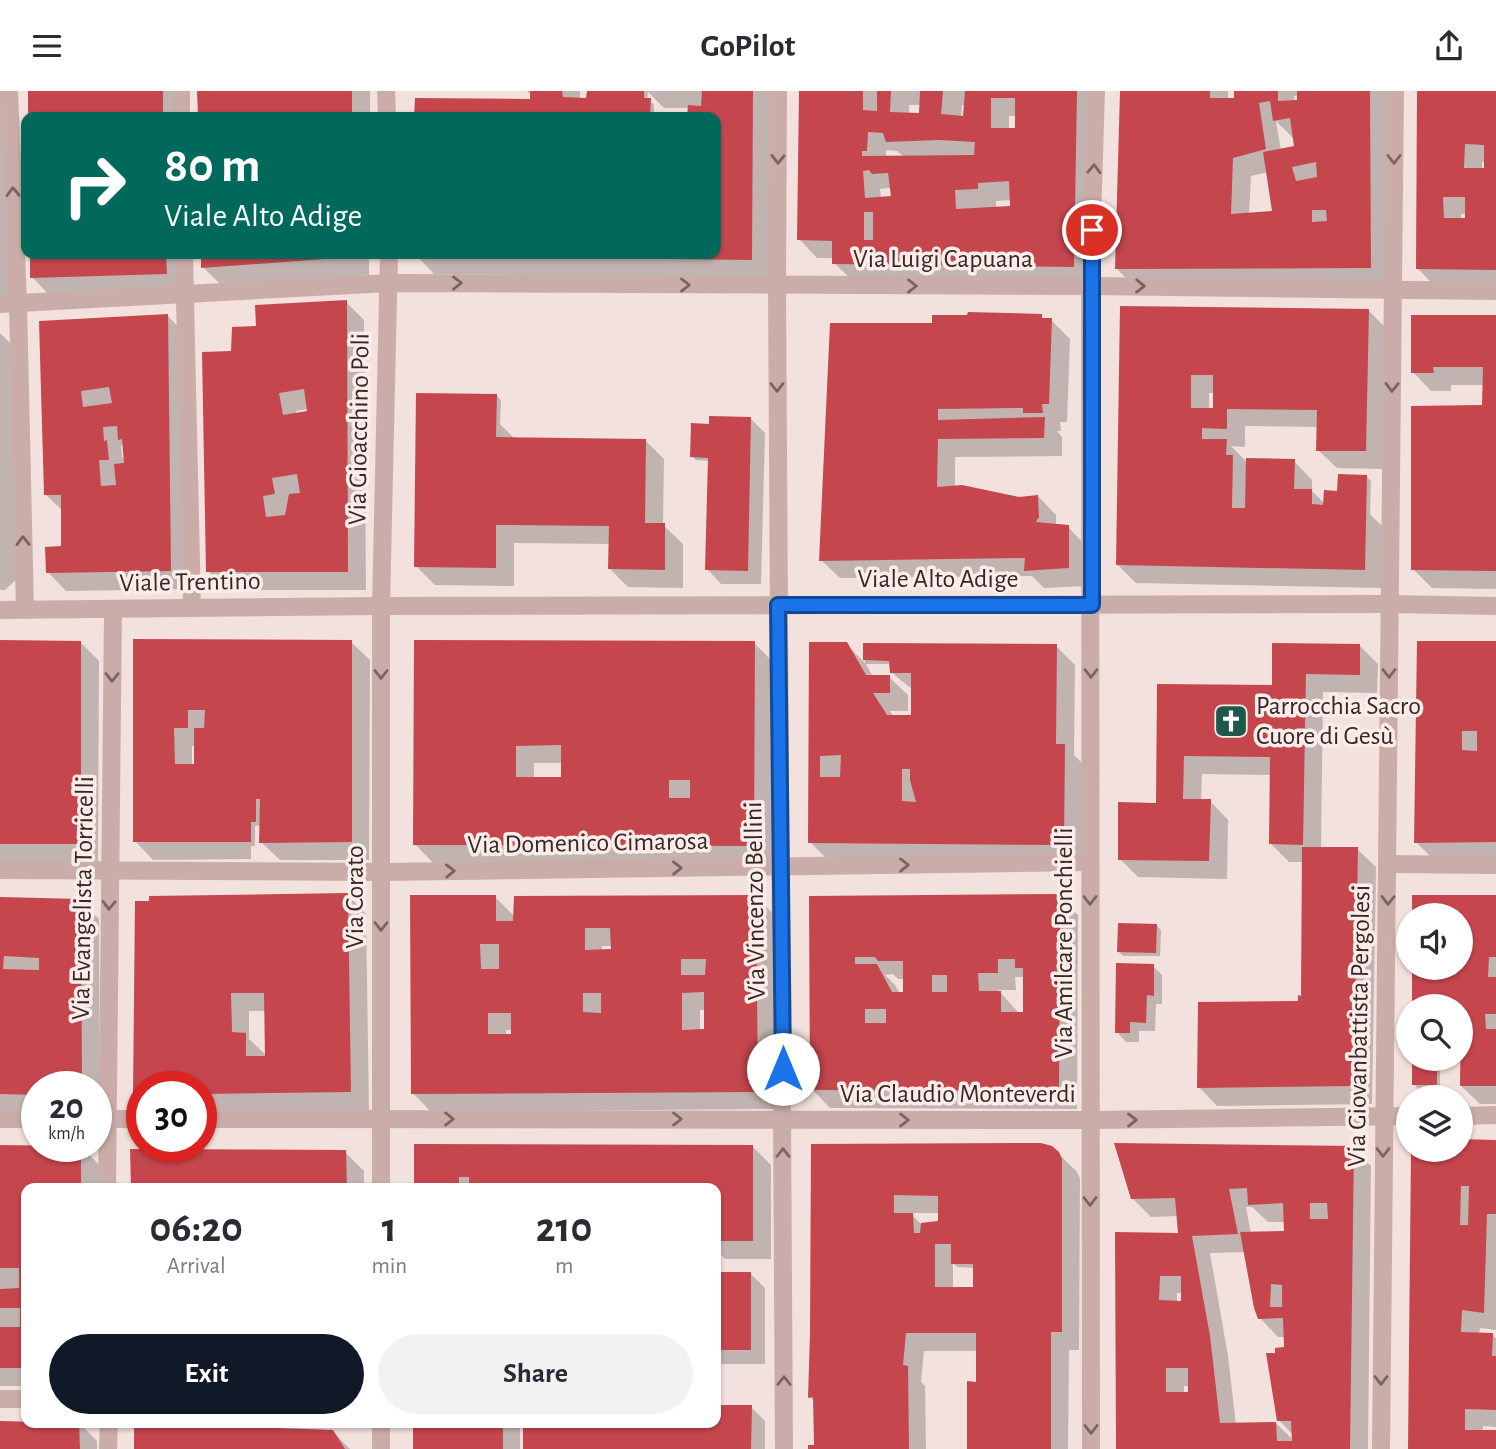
<!DOCTYPE html>
<html lang="en">
<head>
<meta charset="utf-8">
<style>
	body { margin:0; font-family:"Alegreya Sans",sans-serif; background:#f2f2f3; color:#2b2b33; height:100vh; display:flex; flex-direction:column; font-size:26px; white-space:nowrap }
	* { box-sizing:border-box; margin:0 }
	p { font-size:23px; color:#7c7c81 }
	.icon { flex:none; width:38px; height:38px; fill:none; stroke:currentColor; stroke-width:2; stroke-linecap:round; stroke-linejoin:round }
	.map { position:relative; flex:1; overflow:hidden }
	.details { position:absolute; left:21px; top:1092px; width:700px; height:245px; display:flex; flex-direction:column; background:#fff; border-radius:14px; box-shadow:0 2px 5px #0004 }
	.details>* { flex:none }
	.top-card { position:absolute; left:21px; top:21px; width:700px; height:147px; border-radius:14px; box-shadow:0 2px 5px #0004; background:#00695c; color:#fff; overflow:hidden }
	.controls { position:absolute; left:1396px; top:812px; display:grid; gap:14px }
	.controls a { display:grid; place-items:center; width:77px; height:77px; border-radius:50%; background:#fff; box-shadow:0 2px 5px #0004; font-size:35px }
	.speed { position:absolute; left:21px; top:980px; display:flex; gap:14px; font-size:35px; font-weight:700; text-align:center }
	.speed>* { display:grid; place-content:center; width:91px; height:91px; border-radius:50%; background:#fff; box-shadow:0 2px 5px #0004; line-height:1 }
	.speed small { font-size:18px; font-weight:400 }
	.speed .limit { border:10px solid #d22; background:#fff; color:#111 }
	.pin { position:absolute; display:grid; place-items:center; width:60px; height:60px; color:#fff; margin:-30px; border:4px solid #fff; border-radius:50%; box-shadow:0 2px 7px #0007 }
	.me { position:absolute; width:77px; margin:-38px; rotate:0deg; stroke-linejoin:round; filter:drop-shadow(0 0 5px #0008) }
	.turn { display:flex; align-items:center; gap:24px; height:147px; padding:0 28px; font-size:32px }
	.turn .icon { width:91px; height:91px; stroke-width:2.5 }
	.turn b { display:block; font-size:49px; line-height:60px }
	.eta { display:flex; justify-content:space-evenly; align-items:center; height:119px; text-align:center }
	.eta b { font-size:42px; font-weight:700; line-height:49px }
	.primary-button { display:flex; gap:14px; margin-top:auto; padding:14px 28px }
	.primary-button a { flex:1; height:80px; border-radius:42px; background:#111827; color:#fff; font-size:28px; font-weight:700; line-height:80px; text-align:center }
	.primary-button a+a { background:#f2f2f3; color:#2b2b33 }
	header { display:flex; justify-content:space-between; align-items:center; height:91px; padding:0 28px; background:#fff; font-size:32px; font-weight:700 }
	.map>svg:first-child { display:block }
	.shadow { fill:#0003; fill-rule:evenodd }
	.building { fill:#c6464e; fill-rule:evenodd }
	.lines { fill:none; stroke-linecap:round; stroke-linejoin:round }
	.minor { stroke:#caada8; stroke-width:18 }
	.tertiary { stroke:#caada8; stroke-width:18 }
	.oneway { stroke:#796462 }
	.route-casing { stroke:#114b97; stroke-width:18 }
	.route { stroke:#1a73e8; stroke-width:12 }
	.labels { text-anchor:middle; dominant-baseline:central; stroke-width:7; stroke-linejoin:round; paint-order:stroke }
	.street-label { font-size:26px; fill:#372828; stroke:#faede9 }
	.poi-label { font-size:26px; fill:#372828; stroke:#faede9; text-anchor:start }
</style>
</head>
<body>
<header><svg class="icon" aria-label="menu" viewBox="0 0 24 24"><path d="M4 6h16M4 12h16M4 18h16"/></svg>GoPilot<svg class="icon" aria-label="share" viewBox="0 0 24 24"><path d="M12 15V3M7 8l5-5 5 5M5 13v7h14v-7"/></svg></header>
<div class="map">
<svg width="1496" height="1358" viewBox="0 0 1496 1358">
	<rect width="100%" height="100%" fill="#f2e1dc"/>
	<g class="shadow">
		<polygon points="0,0 13,0 18,211 0,212"/>
		<polygon points="29,0 180,0 181,26 30,26"/>
		<rect x="199" y="0" width="171" height="26"/>
		<polygon points="527,0 580,0 580,8 588,9 589,0 771,0 769,186 434,183 415,163 716,163 716,90 718,90 716,88 716,26 689,26 689,17 664,17 648,1 647,9 654,13 654,26 685,26 416,26 416,8 532,12 532,5"/>
		<path d="M801,0H1094L1091,193L853,190L834,172V167H817L799,148ZM909,14H922L921,24L909,23ZM962,14H966L965,27H961ZM1009,25H1017V39H1009ZM886,59L897,60L904,66H886ZM889,97L892,100V107L881,108L880,98ZM1011,109V117L996,118V110Z"/>
		<path d="M1121,0H1228V9L1236,8V0H1387L1389,195L1135,196L1117,178ZM1294,5H1299V11H1295ZM1276,30L1293,47L1295,56L1281,59ZM1268,81L1275,121L1249,124L1251,85Z"/>
		<path d="M1419,0H1496V196H1436L1418,178ZM1482,71H1486V78H1482ZM1461,123H1466V129H1461Z"/>
		<polygon points="31,163 184,163 184,201 50,205 32,186"/>
		<polygon points="202,163 369,163 369,184 221,194 203,176"/>
		<path d="M346,211L364,229L366,499H227L208,480L233,261L258,237ZM314,317L315,320L297,323L296,320Z"/>
		<path d="M1122,217L1369,220L1387,238L1384,378L1337,377L1318,359L1319,336L1245,335V356L1231,355L1248,372L1294,370L1312,389V400L1325,413L1336,401L1366,385L1371,390L1370,423L1384,437L1383,497L1136,492L1118,474ZM1209,302H1215V319H1209Z"/>
		<path d="M167,224L185,243L188,498L66,500L48,481L63,457V420L46,404L40,231ZM121,354H125L126,370L122,366Z"/>
		<polygon points="1041,225 1046,229 1051,229 1070,248 1067,331 1060,331 1061,340 1057,340 1062,346 1062,365 955,366 955,396 1019,408 1038,405 1056,424 1056,435 1068,436 1086,455 1087,495 1044,497 1032,485 840,487 821,469 934,234"/>
		<polygon points="1496,226 1496,498 1432,497 1413,478 1484,316 1484,294 1451,294 1451,300 1431,300 1413,281"/>
		<polygon points="0,242 14,256 18,487 5,499 0,499"/>
		<polygon points="496,304 501,309 500,333 515,348 645,349 664,368 663,434 683,453 683,497 628,496 610,478 610,453 514,452 514,495 435,494 416,475"/>
		<polygon points="750,327 765,342 761,493 721,493 707,478 709,370 696,369 692,365 710,335"/>
		<path d="M135,550L351,551L370,569L369,769H280L261,751V734L255,735V755H251V768L153,769L135,750ZM192,655H196V675H192Z"/>
		<polygon points="0,551 80,551 99,570 98,771 0,771"/>
		<path d="M416,551L754,552L773,571L772,772H433L415,753ZM534,672H563V688H534Z"/>
		<polygon points="1496,552 1496,769 1434,769 1416,751"/>
		<path d="M811,553H846L865,572V554L1056,555L1075,574L1074,664L1083,673L1082,771L828,769L810,751ZM866,573H891V581L913,599V626H894L890,620H908V604L889,586H873Z"/>
		<polygon points="1360,555 1378,573 1377,602 1323,601 1321,758 1357,758 1376,776 1372,1013 1217,1015 1199,996 1302,907 1304,771 1289,771 1270,752 1272,684 1202,683 1201,710 1210,710 1228,729 1227,788 1138,786 1120,768 1157,714 1159,595 1273,596"/>
		<path d="M348,804L366,823L369,1019L201,1021V996H142V1010L135,1003L137,812ZM249,920H267V965L249,948Z"/>
		<path d="M756,805L774,824L775,1018L431,1021L413,1002L495,806L515,826ZM602,855H612V860H602ZM700,919H706V940H700ZM506,939H512V945H506Z"/>
		<path d="M1059,805L1078,824L1077,1018L830,1017L812,998L811,807ZM893,883L898,888H904L905,903H900L895,894L885,884ZM1015,886H1025V922H1019L998,899H1016Z"/>
		<polygon points="1414,805 1496,806 1496,1013 1480,1013 1461,995 1461,968 1440,968 1440,998 1418,998 1414,993 1414,968 1461,968 1461,915 1414,915 1414,877 1461,877 1461,824 1414,824"/>
		<polygon points="0,808 80,810 99,828 100,1022 96,1021 96,996 37,996 37,1021 0,1021"/>
		<polygon points="1156,834 1161,839 1160,865 1123,865 1118,860"/>
		<polygon points="1153,875 1162,884 1162,913 1156,913 1155,940 1139,940 1139,951 1126,951 1117,941"/>
		<polygon points="1496,1050 1496,1239 1480,1237 1479,1243 1492,1244 1496,1247 1496,1336 1483,1335 1483,1341 1496,1341 1496,1358 1409,1358 1412,1059 1461,1059"/>
		<polygon points="0,1055 81,1055 99,1074 99,1097 26,1097 26,1295 0,1295"/>
		<polygon points="416,1055 753,1056 771,1074 771,1168 725,1168 716,1158 716,1097 416,1097"/>
		<path d="M813,1055L1058,1062L1077,1081L1080,1088L1079,1259H1069L1068,1358H969L978,1292V1260H924L921,1291L925,1295L926,1358H810L815,1355V1311L810,1306ZM910,1122H940V1132L922,1134ZM953,1172L957,1176L975,1177V1198H953Z"/>
		<path d="M1353,1057L1371,1075L1368,1358H1118L1117,1142L1180,1144L1178,1125L1151,1126L1132,1107ZM1246,1116H1252L1268,1131H1286V1141L1251,1142ZM1246,1161L1260,1227L1278,1246H1285L1286,1258L1277,1263L1279,1329L1293,1344L1294,1350L1276,1332L1236,1334L1228,1265L1210,1162ZM1177,1202H1182V1211H1177ZM1184,1295H1189V1303H1184Z"/>
		<polygon points="132,1060 345,1061 364,1080 364,1097 132,1097"/>
		<polygon points="716,1183 751,1183 765,1197 765,1273 716,1273"/>
		<polygon points="716,1316 751,1316 765,1330 765,1358 525,1358 525,1332 716,1332"/>
		<polygon points="0,1332 79,1332 97,1350 97,1358 0,1358"/>
		<rect x="415" y="1332" width="105" height="26"/>
		<polygon points="333,1341 350,1358 136,1358"/>
	</g>
	<g class="building">
		<rect x="28" y="0" width="135" height="26"/>
		<polygon points="197,0 352,0 352,26 315,26 315,24 198,26"/>
		<polygon points="530,0 562,0 563,6 586,7 587,0 644,0 644,7 651,7 650,26 414,26 415,7 530,8"/>
		<polygon points="702,0 753,0 752,169 413,165 413,163 716,163 716,89 720,89 720,75 716,75 716,26 687,26 688,14 701,15"/>
		<path d="M799,0H863V19L877,20V0H891L890,21L919,22L920,0H943L941,23L963,25L965,0H1077L1074,176L832,173V150L797,149ZM991,7H1015V37H991ZM868,41L883,42L886,51L939,49L975,51L974,64L862,65V60H867ZM869,79L872,83L888,82L891,105L865,107L863,80ZM1009,90L1010,115L956,118L955,99L978,98V92ZM864,121H873V149H864Z"/>
		<path d="M1120,0H1210V7H1234V0H1278V10L1297,9V0H1370L1371,177L1115,178ZM1270,10L1273,30L1290,27L1294,55L1263,61L1272,120L1231,123L1233,67L1266,58L1259,12ZM1316,71L1317,86L1296,90L1292,76ZM1312,119H1326L1327,130L1312,131Z"/>
		<path d="M1417,0H1496V179L1416,178ZM1465,53L1484,54V77H1464ZM1443,106H1465V127H1444Z"/>
		<polygon points="30,163 166,163 167,183 30,187"/>
		<polygon points="201,163 352,163 352,166 201,177"/>
		<path d="M347,209L348,481H206L202,261L231,260L232,236L256,235L255,214ZM304,298L307,320L283,324L279,302ZM297,383L300,402L289,403L285,424L266,426L263,405L275,403L272,387Z"/>
		<path d="M1120,215L1369,218L1366,360H1316L1317,319L1227,318V338L1202,337V348H1227L1226,364H1233L1232,417H1245L1246,367L1295,368L1294,398H1312V413L1323,414L1324,399L1337,400L1338,383L1367,384L1365,479L1116,474ZM1191,284H1213V317H1191Z"/>
		<polygon points="968,221 1042,223 1042,227 1052,227 1049,313 1042,313 1043,322 1023,322 1023,317 938,318 938,329 1045,326 1044,347 938,348 937,396 962,394 1019,406 1038,404 1039,426 1036,431 1069,434 1069,477 1024,480 1025,467 819,470 830,232 932,232 932,224 967,224"/>
		<path d="M168,223L171,480L46,482L45,456L61,455V404H44L39,230ZM109,296L112,312L83,316L81,300ZM117,335L118,349L122,348L124,372L114,373L116,394L101,395L99,369H109L107,349L104,350L103,336Z"/>
		<polygon points="1411,224 1496,224 1496,480 1411,479 1411,315 1482,314 1483,276 1433,276 1434,282 1411,282"/>
		<polygon points="416,302 497,303 496,346 646,348 645,432 665,432 665,479 608,478 609,435 496,434 496,477 414,476"/>
		<polygon points="709,325 751,326 748,480 705,479 708,367 690,366 691,332 709,333"/>
		<path d="M133,548L352,549V751L259,752L260,708H256V731H251V751H133ZM188,619H205L204,637H194V673H175L174,637H188Z"/>
		<polygon points="0,549 81,550 81,753 0,753"/>
		<path d="M414,549L755,550L754,755L413,754ZM561,654V686H516V655ZM669,689H690V707H669Z"/>
		<path d="M1417,550H1496V751L1414,752ZM1462,640H1477V660L1462,659Z"/>
		<path d="M809,551H847L866,584H890V602H873L887,624H911V582H890L889,570L863,569V552L1057,553L1056,653H1065L1064,754L808,752ZM841,664L840,686H820V665ZM902,678H910V689L916,711L902,710Z"/>
		<polygon points="1272,552 1360,553 1360,584 1306,583 1303,754 1269,753 1270,666 1184,665 1183,708 1211,708 1209,770 1118,769 1118,711 1156,712 1157,593 1272,594"/>
		<polygon points="1302,756 1358,756 1354,995 1197,997 1198,911 1298,910 1298,904 1301,905"/>
		<path d="M348,802L351,1001L201,1003V996H142V1003H133L135,810H149V805ZM231,902H264L265,965H246V942L232,941Z"/>
		<path d="M1060,803L1059,1000L810,999L809,805ZM855,866H875L878,870H903V901H892L877,873H855ZM998,868H1015V877H1023V921H1001V900H979L978,882H998ZM932,884H947V901H932ZM865,918H886V932H865Z"/>
		<path d="M410,804H496V830H513L514,805L756,804L758,1001L411,1003ZM585,837H610L611,858L585,859ZM480,853H499V878H481ZM681,868H706L705,884H681ZM704,901V938L682,939V902ZM583,902H601V922L583,921ZM488,922H511V943H488Z"/>
		<polygon points="1412,804 1496,804 1496,866 1489,866 1488,886 1496,886 1496,923 1485,923 1486,938 1496,938 1496,995 1460,995 1461,915 1412,915 1412,877 1461,877 1461,824 1412,824"/>
		<path d="M0,806L81,808L82,996H37V1004L0,1003ZM4,865L39,867V879L3,878Z"/>
		<polygon points="1118,832 1157,833 1156,862 1117,861"/>
		<polygon points="1116,872 1154,873 1154,905 1147,904 1146,932 1130,931 1130,942 1115,942"/>
		<rect x="1412" y="968" width="25" height="26"/>
		<path d="M1461,1048L1496,1049V1123H1487L1484,1222L1462,1219L1461,1241L1493,1242L1492,1265H1496V1319L1465,1318V1339H1496V1358H1408L1411,1059H1461ZM1461,1095H1469L1468,1134H1460Z"/>
		<path d="M1041,1052L1052,1055L1059,1061L1062,1068V1241H1051V1358H967V1290L976,1291V1242H906L903,1274L908,1275L909,1358H808V1354H814L813,1306L808,1307L810,1242L811,1053ZM894,1104L938,1105V1130L921,1132L920,1142H914L913,1122H894ZM935,1153H951V1173H973V1196H935Z"/>
		<path d="M1114,1052L1354,1055L1350,1358H1116L1115,1141L1178,1142L1175,1107L1131,1108ZM1247,1097L1248,1114L1283,1112L1284,1140L1240,1141L1254,1217L1258,1228L1283,1227L1284,1256L1275,1257V1262H1266L1277,1330H1291L1292,1350H1277L1276,1331L1220,1332L1210,1245L1192,1145L1238,1143L1229,1098ZM1310,1112H1327L1328,1128H1310ZM1160,1185H1181V1210L1159,1209ZM1271,1193L1282,1194V1216H1270ZM1166,1277H1188V1301H1166Z"/>
		<polygon points="414,1053 753,1054 753,1150 716,1150 716,1097 469,1097 469,1086 459,1086 459,1097 414,1097"/>
		<polygon points="0,1054 81,1055 81,1097 26,1097 26,1277 0,1277 0,1236 20,1236 20,1217 0,1217 0,1198 19,1197 19,1177 0,1177"/>
		<polygon points="130,1058 346,1059 347,1097 131,1097"/>
		<rect x="716" y="1181" width="35" height="78"/>
		<polygon points="716,1314 752,1314 751,1358 523,1358 523,1332 716,1332"/>
		<polygon points="0,1330 79,1332 80,1358 0,1358"/>
		<polygon points="134,1332 333,1339 345,1358 134,1358"/>
		<rect x="413" y="1332" width="90" height="26"/>
	</g>
	<g class="lines">
		<g class="minor">
			<polyline points="9,0 18,212 25,519"/>
			<polyline points="181,0 181,26"/>
			<polyline points="778,0 777,195 784,1358"/>
			<polyline points="184,163 192,517"/>
			<polyline points="0,213 389,192 1090,195 1496,200"/>
			<polyline points="1388,773 1496,774"/>
			<polyline points="0,779 381,781 1090,771"/>
			<polyline points="1461,1025 1496,1024"/>
			<polyline points="0,1028 37,1028"/>
			<polyline points="96,1028 142,1028"/>
			<polyline points="201,1028 1090,1029 1409,1025"/>
			<polyline points="107,1097 113,518"/>
			<polyline points="0,1308 26,1308"/>
			<polyline points="108,1358 109,1332"/>
			<polyline points="1091,1358 1090,195 1096,0"/>
			<polyline points="1381,1358 1395,0"/>
		</g>
		<g class="tertiary">
			<polyline points="386,0 387,26"/>
			<polyline points="0,519 381,515 1389,513 1496,515"/>
			<polyline points="381,1097 381,515 389,163"/>
			<polyline points="381,1358 381,1332"/>
		</g>
	</g>
	<defs><path id="oneway-chevron" d="M-2-3.5L2.5 0L-2 3.5" fill="none" stroke-width="1.6" stroke-linecap="round" stroke-linejoin="round" transform="scale(1.75)"/></defs>
	<g class="oneway">
		<use href="#oneway-chevron" transform="translate(778 68) rotate(91)"/>
		<use href="#oneway-chevron" transform="translate(1394 68) rotate(90)"/>
		<use href="#oneway-chevron" transform="translate(1094 78) rotate(-88)"/>
		<use href="#oneway-chevron" transform="translate(13 101) rotate(-92)"/>
		<use href="#oneway-chevron" transform="translate(457 192)"/>
		<use href="#oneway-chevron" transform="translate(685 194)"/>
		<use href="#oneway-chevron" transform="translate(912 195)"/>
		<use href="#oneway-chevron" transform="translate(1140 195) rotate(1)"/>
		<use href="#oneway-chevron" transform="translate(777 296) rotate(90)"/>
		<use href="#oneway-chevron" transform="translate(1392 296) rotate(91)"/>
		<use href="#oneway-chevron" transform="translate(23 450) rotate(-91)"/>
		<use href="#oneway-chevron" transform="translate(1091 582) rotate(90)"/>
		<use href="#oneway-chevron" transform="translate(1389 582) rotate(90)"/>
		<use href="#oneway-chevron" transform="translate(381 583) rotate(90)"/>
		<use href="#oneway-chevron" transform="translate(112 586) rotate(91)"/>
		<use href="#oneway-chevron" transform="translate(904 774) rotate(-1)"/>
		<use href="#oneway-chevron" transform="translate(677 777) rotate(-1)"/>
		<use href="#oneway-chevron" transform="translate(450 780) rotate(-1)"/>
		<use href="#oneway-chevron" transform="translate(1090 809) rotate(90)"/>
		<use href="#oneway-chevron" transform="translate(1388 809) rotate(91)"/>
		<use href="#oneway-chevron" transform="translate(109 814) rotate(91)"/>
		<use href="#oneway-chevron" transform="translate(381 835) rotate(90)"/>
		<use href="#oneway-chevron" transform="translate(449 1028)"/>
		<use href="#oneway-chevron" transform="translate(677 1028)"/>
		<use href="#oneway-chevron" transform="translate(904 1029)"/>
		<use href="#oneway-chevron" transform="translate(1132 1029) rotate(-1)"/>
		<use href="#oneway-chevron" transform="translate(1383 1061) rotate(90)"/>
		<use href="#oneway-chevron" transform="translate(783 1062) rotate(-90)"/>
		<use href="#oneway-chevron" transform="translate(1090 1110) rotate(90)"/>
		<use href="#oneway-chevron" transform="translate(1381 1289) rotate(90)"/>
		<use href="#oneway-chevron" transform="translate(784 1290) rotate(-90)"/>
		<use href="#oneway-chevron" transform="translate(1091 1338) rotate(90)"/>
	</g>
	<g class="lines">
		<g class="route-casing">
			<polyline id="route" points="783,978 778,514 1092,514 1092,139"/>
		</g>
		<use href="#route" class="route"/>
	</g>
	<defs>
		<g id="church-square" transform="scale(1.75)"><rect x="-9" y="-9" width="18" height="18" rx="4" fill="#1e594b" stroke="#faede9"/><path d="M-1.2-6h2.4v3.5h3.3v2.4h-3.3V6h-2.4V-.1h-3.3v-2.4h3.3Z" fill="#fff"/></g>
	</defs>
	<g fill-rule="evenodd">
		<use href="#church-square" x="1231" y="630"/>
	</g>
	<g class="labels">
		<g class="street-label">
			<text x="943" y="168">Via Luigi Capuana</text>
			<text transform="translate(359 338) rotate(-89)">Via Gioacchino Poli</text>
			<text x="938" y="488">Viale Alto Adige</text>
			<text transform="translate(190 491) rotate(-1)">Viale Trentino</text>
			<text transform="translate(588 752) rotate(-1)">Via Domenico Cimarosa</text>
			<text transform="translate(355 806) rotate(-90)">Via Corato</text>
			<text transform="translate(83 807) rotate(-89)">Via Evangelista Torricelli</text>
			<text transform="translate(755 810) rotate(-91)">Via Vincenzo Bellini</text>
			<text transform="translate(1064 852) rotate(-90)">Via Amilcare Ponchielli</text>
			<text transform="translate(1359 935) rotate(-89)">Via Giovanbattista Pergolesi</text>
			<text x="958" y="1003">Via Claudio Monteverdi</text>
		</g>
		<g class="poi-label">
			<text x="1256" y="615">Parrocchia Sacro<tspan x="1256" dy="30">Cuore di Gesù</tspan></text>
		</g>
	</g>
</svg>
<div class="controls">
<a><svg class="icon" aria-label="sound" viewBox="0 0 24 24"><path d="M4 9h4l5-4v14l-5-4H4zM17 9q2 3 0 6"/></svg></a>
<a><svg class="icon" aria-label="search" viewBox="0 0 24 24"><circle cx="10" cy="10" r="6"/><path d="M15 15l6 6"/></svg></a>
<a><svg class="icon" aria-label="layers" viewBox="0 0 24 24"><path d="M12 4l9 5-9 5-9-5zM3 14l9 5 9-5"/></svg></a>
</div>
<div class="speed"><div>20<small>km/h</small></div><div class="limit">30</div></div>
<div class="pin" style="left:1092px;top:139px;background:#d93025"><svg class="icon" aria-label="arrive" viewBox="0 0 24 24"><path d="M6 21V4h12l-3 4 3 4H6"/></svg></div>
<svg class="me" style="left:783px;top:978px" viewBox="-20 -20 40 40"><circle r="19" fill="#fff"/><path d="M0-13L10 11 0 6-10 11z" fill="#1a73e8"/></svg>
<div class="top-card">
<div class="turn"><svg class="icon" aria-label="right" viewBox="0 0 24 24"><path d="M7 20v-9h11M14 6l5 5-5 5"/></svg><div><b>80 m</b>Viale Alto Adige</div></div>
</div>
<section class="details">
<div class="eta">
<div><b>06:20</b><p>Arrival</p></div>
<div><b>1</b><p>min</p></div>
<div><b>210</b><p>m</p></div>
</div>
<div class="primary-button"><a>Exit</a><a>Share</a></div>
</section>
</div>
</body>
</html>
